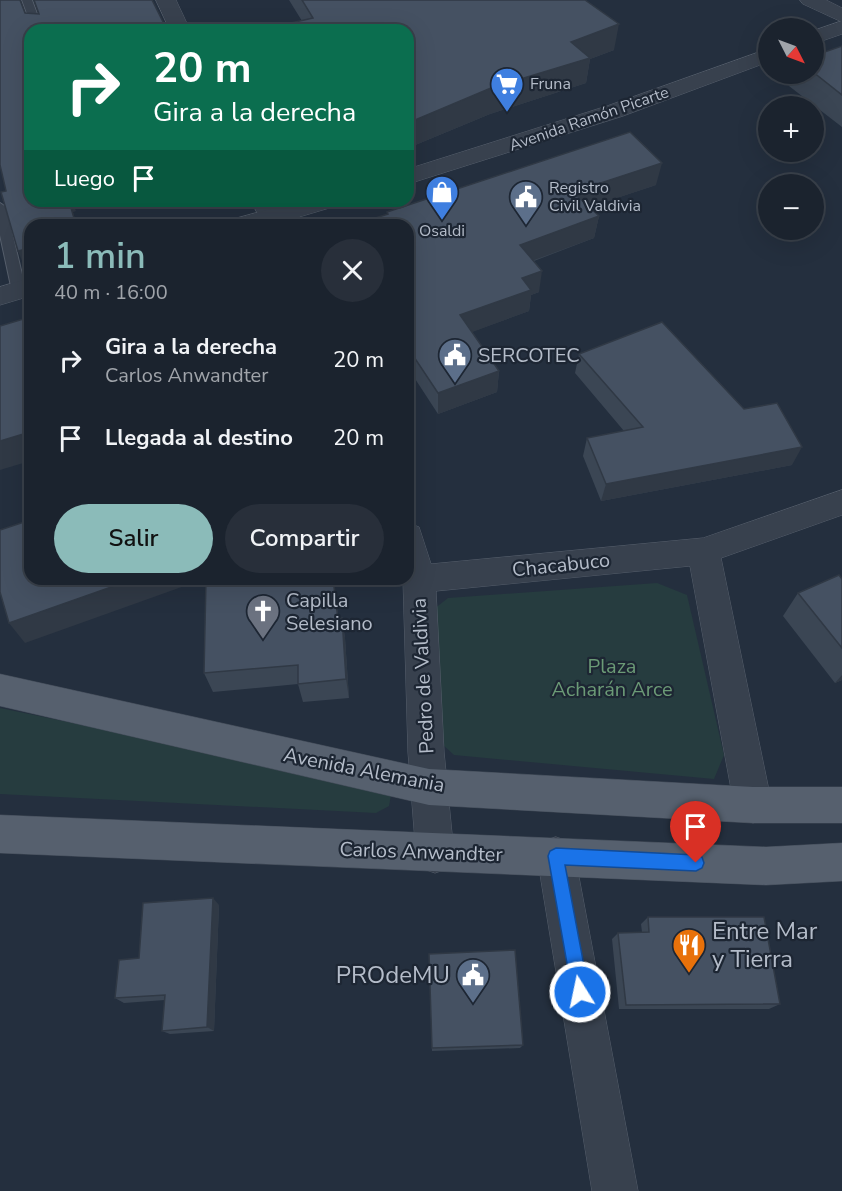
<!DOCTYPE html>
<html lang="es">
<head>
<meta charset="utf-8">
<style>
	body { margin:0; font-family:"Nunito Sans",sans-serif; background:#282f3a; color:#f1f3f6; height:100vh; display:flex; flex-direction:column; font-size:22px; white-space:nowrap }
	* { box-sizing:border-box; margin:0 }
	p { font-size:20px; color:#a0a4aa }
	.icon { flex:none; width:33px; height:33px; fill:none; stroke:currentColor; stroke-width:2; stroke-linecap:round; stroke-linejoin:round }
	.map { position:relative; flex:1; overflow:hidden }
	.details { position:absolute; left:24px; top:219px; width:390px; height:366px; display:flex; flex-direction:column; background:#1b232e; border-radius:18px; box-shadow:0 6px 24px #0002,0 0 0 2px #39404a }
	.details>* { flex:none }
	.banner { position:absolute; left:24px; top:24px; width:390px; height:183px; border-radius:18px; box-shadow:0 6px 24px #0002,0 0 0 2px #39404a; background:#0b6e4f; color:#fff; overflow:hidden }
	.needle { width:39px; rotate:132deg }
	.fabs { position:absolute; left:758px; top:18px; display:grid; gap:12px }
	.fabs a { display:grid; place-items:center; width:66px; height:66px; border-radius:50%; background:#1b232e; box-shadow:0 6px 24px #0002,0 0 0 2px #39404a; font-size:30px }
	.pin { position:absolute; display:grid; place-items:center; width:51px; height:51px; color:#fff; margin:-62px -26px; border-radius:50% 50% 50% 0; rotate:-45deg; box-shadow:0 0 6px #0007 }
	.pin .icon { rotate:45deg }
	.me { position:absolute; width:66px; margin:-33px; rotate:350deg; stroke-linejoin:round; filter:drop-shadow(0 0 4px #0008) }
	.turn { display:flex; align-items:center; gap:21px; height:126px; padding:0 30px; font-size:27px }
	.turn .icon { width:78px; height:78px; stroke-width:2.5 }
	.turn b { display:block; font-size:42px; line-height:51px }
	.then { display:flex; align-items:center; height:57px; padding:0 30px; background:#0003; gap:12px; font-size:22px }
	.round { display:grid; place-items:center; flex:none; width:63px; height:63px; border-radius:32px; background:#282f3a }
	.overview { display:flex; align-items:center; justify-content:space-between; height:102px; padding:0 30px }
	h1 { font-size:36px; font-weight:600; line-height:45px; color:#8bbbb9 }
	.action { display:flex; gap:12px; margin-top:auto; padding:12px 30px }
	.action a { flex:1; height:69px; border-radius:36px; background:#8bbbb9; color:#111; font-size:24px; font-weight:600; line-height:69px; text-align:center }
	.action a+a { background:#282f3a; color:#f1f3f6 }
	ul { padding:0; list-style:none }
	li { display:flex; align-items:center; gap:18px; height:78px; padding:0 30px }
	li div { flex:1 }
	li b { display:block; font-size:22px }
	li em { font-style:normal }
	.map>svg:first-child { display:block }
	.green { fill:#263c3f }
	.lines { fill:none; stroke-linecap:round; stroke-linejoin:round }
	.service-casing { stroke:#565f6c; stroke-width:2 }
	.minor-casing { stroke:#565f6c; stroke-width:1 }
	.tertiary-casing { stroke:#565f6c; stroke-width:1 }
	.primary-casing { stroke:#414a57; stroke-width:1 }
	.service { fill:#38414e; fill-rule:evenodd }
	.minor { fill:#38414e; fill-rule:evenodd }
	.tertiary { fill:#38414e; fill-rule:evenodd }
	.primary { fill:#56606e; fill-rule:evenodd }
	.wall { fill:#3b4654 }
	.shaded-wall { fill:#303945 }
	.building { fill:#455162; stroke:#303945; stroke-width:1.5 }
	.route { fill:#1a73e8; stroke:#114b97; stroke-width:1.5 }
	.labels { text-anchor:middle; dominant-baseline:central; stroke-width:4.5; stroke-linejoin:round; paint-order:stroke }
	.far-poi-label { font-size:16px; fill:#b4bcc9; stroke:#1d2633; text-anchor:start }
	.far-street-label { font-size:16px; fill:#b4bcc9; stroke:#1d2633 }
	.poi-label { font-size:20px; fill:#b4bcc9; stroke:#1d2633; text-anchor:start }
	.street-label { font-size:20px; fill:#b4bcc9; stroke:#1d2633 }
	.park-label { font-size:20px; fill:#6b9a76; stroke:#1d2633 }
	.near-poi-label { font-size:24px; fill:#b4bcc9; stroke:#1d2633; text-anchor:start }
</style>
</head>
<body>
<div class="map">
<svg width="842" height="1191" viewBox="0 0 842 1191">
	<rect width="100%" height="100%" fill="#242f3e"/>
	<g class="green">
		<polygon points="657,583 687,595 724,755 714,779 454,755 442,744 434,609 448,598"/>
		<polygon points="0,708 383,787 391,795 389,806 376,813 0,794"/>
	</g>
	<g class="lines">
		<g class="service-casing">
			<g id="service">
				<polygon points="22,0 32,0 43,30 33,30"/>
				<polygon points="0,203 6,207 26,291 19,296 12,291 0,235"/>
			</g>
		</g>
		<g class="minor-casing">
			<g id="minor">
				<polygon points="156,0 176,0 190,30 170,30"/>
				<polygon points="800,0 826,0 842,8 842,22 803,4"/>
				<polygon points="251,201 275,201 288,225 264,225"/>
				<polygon points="842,490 842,515 721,558 772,805 766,818 753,823 740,818 734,805 690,566 436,591 444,752 454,854 449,868 435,873 421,868 416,854 408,752 403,579 408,579 408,523 419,527 431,564 703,538"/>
				<polygon points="556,837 570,842 575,856 638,1191 592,1191 537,856 542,842"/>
			</g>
		</g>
		<g class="tertiary-casing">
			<g id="tertiary">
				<polygon points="842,21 842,34 813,44 813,31"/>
				<polygon points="768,49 768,62 623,116 408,184 408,169 607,106"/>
				<polygon points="299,201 339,201 336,206 272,225 231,225 234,219"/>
				<polygon points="30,278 30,296 0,305 0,287"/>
			</g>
		</g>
		<g class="primary-casing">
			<g id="primary">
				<polygon points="0,674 429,769 753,787 842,787 842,823 753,823 429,805 0,706"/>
				<polygon points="0,815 766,847 842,843 842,881 766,885 0,853"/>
			</g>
		</g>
		<use href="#service" class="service"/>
		<use href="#minor" class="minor"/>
		<use href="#tertiary" class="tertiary"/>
		<use href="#primary" class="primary"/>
	</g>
	<g class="wall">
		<polygon points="289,0 585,0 614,50 590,59 586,83 490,114 408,148 408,30 302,21"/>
		<polygon points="842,46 842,127 789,86 794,74 813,74 813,56"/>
		<polygon points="656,185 589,207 599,216 594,238 534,261 539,292 531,295 529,311 471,332 499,371 497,392 438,414 408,368 408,225 387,215 387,212"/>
		<polygon points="579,354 792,465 601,501 583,456 587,438 624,431 575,373"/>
		<polygon points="842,579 842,680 835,683 783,616 798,593"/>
		<polygon points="339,618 342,618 345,638 349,698 303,702 298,684 213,692 204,673"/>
		<polygon points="219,905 214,1031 170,1034 162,1031 165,1000 124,1003 115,998"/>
		<polygon points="648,917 780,1004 769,1009 619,1009 612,939 618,933 642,932 641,924"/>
		<polygon points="429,960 523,1045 520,1048 432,1051"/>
	</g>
	<g class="shaded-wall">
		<polygon points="619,24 614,50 590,59 586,83 490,114 408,148 408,123 571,42"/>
		<polygon points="662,163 656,185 569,214 573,192"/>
		<polygon points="69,201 72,201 76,211 73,212 77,225 76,225"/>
		<polygon points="599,216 594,238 518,266 520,245"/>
		<polygon points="30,248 30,267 25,268 18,251"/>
		<polygon points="542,271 539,292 531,295 529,311 459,337 460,315 522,278"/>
		<polygon points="499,371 497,392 438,414 438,393"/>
		<polygon points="30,432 30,461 0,470 0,441"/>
		<polygon points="802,447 792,465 601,501 606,484"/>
		<polygon points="134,579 204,579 25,643 9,623"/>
		<polygon points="333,579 334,579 341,639 338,619"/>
		<polygon points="342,618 345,638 349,698 346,679"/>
		<polygon points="842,675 842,680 835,683"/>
		<polygon points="213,898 219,905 214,1031 207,1027"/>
	</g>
	<g class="building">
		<polygon points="0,0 20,0 25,13 39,14 34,0 152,0 167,30 30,30 30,201 69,201 76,225 30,225 30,248 18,251 1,192 6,191 0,165"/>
		<polygon points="302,0 585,0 619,24 571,42 590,58 491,88 408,123 408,30 260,30 313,18"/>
		<polygon points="842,46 842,95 813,72 813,56"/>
		<polygon points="630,132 662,163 573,192 599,216 520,245 542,271 522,278 531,290 460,315 499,371 438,393 408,348 408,225 353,225 388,214 387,212"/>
		<polygon points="30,317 30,432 0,441 0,326"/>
		<polygon points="662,322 744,409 777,403 802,447 606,484 587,438 643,427 579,354"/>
		<polygon points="30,520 30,579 134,579 9,623 0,592 0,530"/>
		<polygon points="839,575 842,579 842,648 798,593"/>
		<polygon points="206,579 333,579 338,619 342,618 346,679 298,684 298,665 204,673"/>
		<polygon points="213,898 207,1027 162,1031 165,995 115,998 119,960 139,958 143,903"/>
		<polygon points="648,917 764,917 780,1004 626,1005 618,933 649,932"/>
		<polygon points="515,950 523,1045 432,1048 429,954"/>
	</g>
	<polygon class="route" points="556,848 696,855 702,857 704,863 702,868 696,871 565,865 589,992 586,998 580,1001 574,998 572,992 548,856 550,851"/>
	<defs>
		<g id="supermarket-pin" transform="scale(1.725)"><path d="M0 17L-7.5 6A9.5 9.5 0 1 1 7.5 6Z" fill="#3f7fe0" stroke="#1d2633"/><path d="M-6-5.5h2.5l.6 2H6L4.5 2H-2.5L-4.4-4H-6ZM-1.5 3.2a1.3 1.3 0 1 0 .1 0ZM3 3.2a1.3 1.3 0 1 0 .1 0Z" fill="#fff"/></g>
		<g id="shop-pin" transform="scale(1.725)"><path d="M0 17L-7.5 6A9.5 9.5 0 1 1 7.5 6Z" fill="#3f7fe0" stroke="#1d2633"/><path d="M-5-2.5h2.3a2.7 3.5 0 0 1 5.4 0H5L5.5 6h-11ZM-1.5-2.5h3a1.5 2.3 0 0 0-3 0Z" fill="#fff"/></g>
		<g id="civic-pin" transform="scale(1.725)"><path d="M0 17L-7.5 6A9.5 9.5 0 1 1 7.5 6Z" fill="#5c6f8a" stroke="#1d2633"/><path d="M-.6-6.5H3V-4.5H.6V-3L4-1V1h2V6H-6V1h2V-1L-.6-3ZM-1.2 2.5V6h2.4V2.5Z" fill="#fff"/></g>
		<g id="church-pin" transform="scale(1.725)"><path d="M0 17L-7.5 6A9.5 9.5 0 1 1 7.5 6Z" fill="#6b7280" stroke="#1d2633"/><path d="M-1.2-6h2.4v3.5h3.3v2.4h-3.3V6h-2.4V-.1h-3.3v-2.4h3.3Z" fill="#fff"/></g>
		<g id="restaurant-pin" transform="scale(1.725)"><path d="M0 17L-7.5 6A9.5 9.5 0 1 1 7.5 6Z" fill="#e8710a" stroke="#1d2633"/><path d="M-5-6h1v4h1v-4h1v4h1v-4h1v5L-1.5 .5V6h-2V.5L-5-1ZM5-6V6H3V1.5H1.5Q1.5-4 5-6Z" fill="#fff"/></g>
	</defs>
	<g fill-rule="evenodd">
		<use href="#supermarket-pin" x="507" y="84"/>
		<use href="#shop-pin" x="442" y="192"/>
		<use href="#civic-pin" x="526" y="197"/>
		<use href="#civic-pin" x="455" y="355"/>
		<use href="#church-pin" x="263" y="611"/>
		<use href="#restaurant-pin" x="689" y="945"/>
		<use href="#civic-pin" x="473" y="975"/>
	</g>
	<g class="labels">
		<g class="far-poi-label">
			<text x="530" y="84">Fruna</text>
			<text x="549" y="188">Registro<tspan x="549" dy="18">Civil Valdivia</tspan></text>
			<text x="442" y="231" text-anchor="middle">Osaldi</text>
		</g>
		<g class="far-street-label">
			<text transform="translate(589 119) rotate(-19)">Avenida Ramón Picarte</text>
		</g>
		<g class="poi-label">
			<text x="478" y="355">SERCOTEC</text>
			<text x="286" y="600">Capilla<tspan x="286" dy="23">Selesiano</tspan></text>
		</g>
		<g class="street-label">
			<text transform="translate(561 565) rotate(-6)">Chacabuco</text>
			<text transform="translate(423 676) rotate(-93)">Pedro de Valdivia</text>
			<text transform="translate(364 770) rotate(11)">Avenida Alemania</text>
			<text transform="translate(421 852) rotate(2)">Carlos Anwandter</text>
		</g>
		<g class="park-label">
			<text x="612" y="666">Plaza<tspan x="612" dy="23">Acharán Arce</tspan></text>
		</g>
		<g class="near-poi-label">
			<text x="712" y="931">Entre Mar<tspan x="712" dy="28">y Tierra</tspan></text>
			<text x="450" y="975" text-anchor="end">PROdeMU</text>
		</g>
	</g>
</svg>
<div class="fabs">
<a><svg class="needle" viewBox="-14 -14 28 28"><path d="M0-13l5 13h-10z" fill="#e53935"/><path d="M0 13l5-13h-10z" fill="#a0a4aa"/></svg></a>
<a>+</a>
<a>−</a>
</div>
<div class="pin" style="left:696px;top:863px;background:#d93025"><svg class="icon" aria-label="arrive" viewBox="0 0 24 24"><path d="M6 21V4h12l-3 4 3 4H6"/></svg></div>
<svg class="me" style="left:580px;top:992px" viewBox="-20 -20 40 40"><circle r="17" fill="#1a73e8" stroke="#fff" stroke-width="3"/><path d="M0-11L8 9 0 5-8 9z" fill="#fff"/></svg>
<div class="banner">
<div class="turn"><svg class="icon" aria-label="right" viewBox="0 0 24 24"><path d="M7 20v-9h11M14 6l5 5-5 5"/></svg><div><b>20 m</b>Gira a la derecha</div></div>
<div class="then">Luego<svg class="icon" aria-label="arrive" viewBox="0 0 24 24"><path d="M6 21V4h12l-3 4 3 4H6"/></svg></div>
</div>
<section class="details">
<div class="overview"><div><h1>1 min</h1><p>40 m · 16:00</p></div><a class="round"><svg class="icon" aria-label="close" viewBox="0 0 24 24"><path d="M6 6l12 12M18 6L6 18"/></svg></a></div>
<ul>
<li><svg class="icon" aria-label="right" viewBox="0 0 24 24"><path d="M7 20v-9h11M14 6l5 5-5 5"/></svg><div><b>Gira a la derecha</b><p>Carlos Anwandter</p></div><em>20 m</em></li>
<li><svg class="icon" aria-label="arrive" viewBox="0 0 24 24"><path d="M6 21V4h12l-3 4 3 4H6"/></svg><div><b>Llegada al destino</b></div><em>20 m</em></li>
</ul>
<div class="action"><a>Salir</a><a>Compartir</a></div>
</section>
</div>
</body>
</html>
